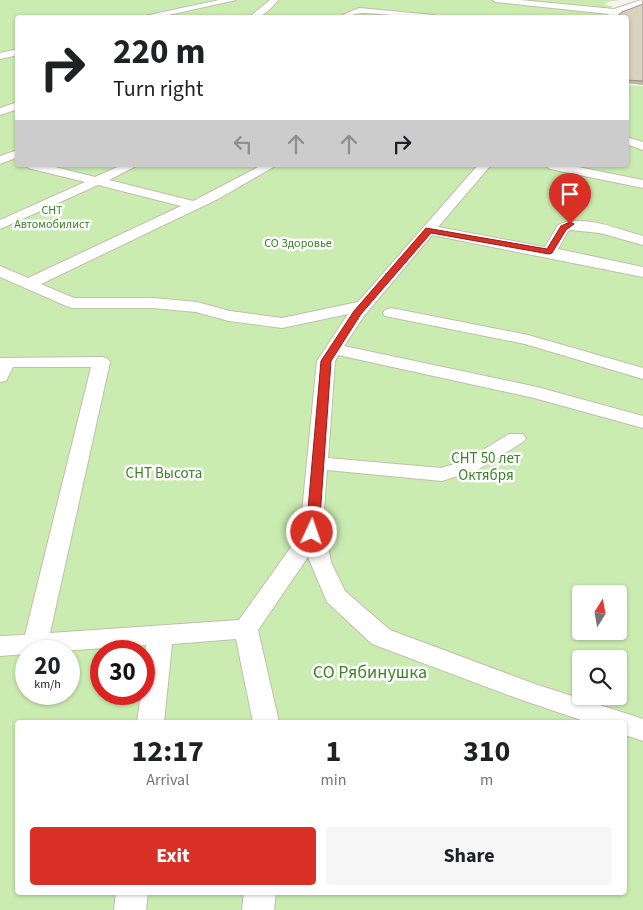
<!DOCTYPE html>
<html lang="en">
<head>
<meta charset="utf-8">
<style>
	body { margin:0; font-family:"Source Sans 3",sans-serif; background:#f6f6f6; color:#202124; height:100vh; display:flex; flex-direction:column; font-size:19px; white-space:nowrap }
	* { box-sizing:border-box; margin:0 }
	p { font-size:16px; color:#757577 }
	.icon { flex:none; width:28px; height:28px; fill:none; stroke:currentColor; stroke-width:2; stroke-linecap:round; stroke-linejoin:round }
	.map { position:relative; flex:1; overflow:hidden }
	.sheet { position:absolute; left:15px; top:720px; width:612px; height:175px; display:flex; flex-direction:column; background:#fff; border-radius:5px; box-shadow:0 1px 4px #0004 }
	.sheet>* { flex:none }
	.hud { position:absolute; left:15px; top:15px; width:614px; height:152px; border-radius:5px; box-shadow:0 1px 4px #0004; background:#fff; color:#202124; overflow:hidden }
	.needle { width:32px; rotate:11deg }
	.tools { position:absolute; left:572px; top:585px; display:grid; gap:10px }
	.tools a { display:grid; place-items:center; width:55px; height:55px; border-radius:5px; background:#fff; box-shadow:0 1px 4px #0004; font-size:25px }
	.speed { position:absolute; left:15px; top:640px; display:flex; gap:10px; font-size:25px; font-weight:700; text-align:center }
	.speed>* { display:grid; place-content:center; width:65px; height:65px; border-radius:50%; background:#fff; box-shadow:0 1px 4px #0004; line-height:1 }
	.speed small { font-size:12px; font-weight:400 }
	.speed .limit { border:8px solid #d22; background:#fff; color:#111 }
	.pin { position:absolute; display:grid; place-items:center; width:42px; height:42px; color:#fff; margin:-51px -21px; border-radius:50% 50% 50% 0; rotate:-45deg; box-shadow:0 0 5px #0007 }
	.pin .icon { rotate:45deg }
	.me { position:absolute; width:55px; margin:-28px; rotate:3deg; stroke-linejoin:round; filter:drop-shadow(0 0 4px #0008) }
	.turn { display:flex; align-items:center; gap:18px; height:105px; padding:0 15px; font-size:22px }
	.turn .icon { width:65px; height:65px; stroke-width:2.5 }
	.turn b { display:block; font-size:35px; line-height:42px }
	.lanes { display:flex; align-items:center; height:48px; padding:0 15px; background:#0003; justify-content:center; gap:25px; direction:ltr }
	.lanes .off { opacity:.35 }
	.eta { display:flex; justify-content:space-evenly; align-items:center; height:85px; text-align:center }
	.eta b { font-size:30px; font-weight:700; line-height:35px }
	.cta { display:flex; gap:10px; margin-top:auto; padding:10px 15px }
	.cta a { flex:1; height:58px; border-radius:5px; background:#d93025; color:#fff; font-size:20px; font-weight:700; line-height:58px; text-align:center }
	.cta a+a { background:#f6f6f6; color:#202124 }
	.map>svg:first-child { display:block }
	.green { fill:#caecb1; fill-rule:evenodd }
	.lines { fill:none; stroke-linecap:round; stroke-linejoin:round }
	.street-casing { stroke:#c2beac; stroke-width:2 }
	.street { fill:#fff; fill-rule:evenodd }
	.wall { fill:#bbb5a4 }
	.building { fill:#d9d2bf; stroke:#989386 }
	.route { fill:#d93025; stroke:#8d1f18 }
	.labels { text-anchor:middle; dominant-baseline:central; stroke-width:5; stroke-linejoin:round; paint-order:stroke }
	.far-park-label { font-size:12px; fill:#3d8226; stroke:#fff }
	.park-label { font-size:15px; fill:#3d8226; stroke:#fff }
	.near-park-label { font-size:18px; fill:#3d8226; stroke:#fff }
</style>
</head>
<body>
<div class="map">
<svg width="643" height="910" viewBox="0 0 643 910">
	<rect width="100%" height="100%" fill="#f6f4eb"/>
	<path class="green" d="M0,0H620L607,2L605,5L613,6L599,18H18V165H626V85L643,86V910H0ZM581,594H619V631H581ZM26,651H69V694H26ZM101,651H144V694H101ZM581,659H619V696H581ZM18,722H625V892H18Z"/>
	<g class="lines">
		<g class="street-casing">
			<g id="street">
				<polygon points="219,0 236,0 155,18 135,18"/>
				<path d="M270,0H278C269,11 263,18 248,18Z"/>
				<path d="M492,0H520L614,9L641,0L643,5C631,8 616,18 605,18L609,14L496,2Z"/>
				<path d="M359,8L434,15L438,18C413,18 388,14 363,13C355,13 346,18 336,18Z"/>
				<polygon points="18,49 18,55 0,59 0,53"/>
				<polygon points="18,102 18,109 0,115 0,108"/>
				<polygon points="626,137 643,142 643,150 626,144"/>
				<polygon points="18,150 18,157 0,164 0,156"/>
				<path d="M26,165H47L95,177L122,165H138L109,180L193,201L262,165H277L218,199L41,284L74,298H153L197,302L230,311L282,318L358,302L478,165H491L438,227L545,247L558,225C584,214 617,229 643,236V245L600,233L571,230L568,231L558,249L643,267V277L432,235L364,316L344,346L537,387L643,416V428L534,398L338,355L335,361L328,458L441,468L465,461L509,434H523L526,438L523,442L479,469L442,481L327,470L323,522L331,562L345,591L390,630L535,684L643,719V741L625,735V722H587L519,699L372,644L327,602L308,557L258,630L279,722H253L236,639L172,644L164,722H137L141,694H144L146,645L62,651H26V654L0,656V636L25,635L91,367H13L6,381L0,382V358L101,357L107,358L110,362L50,633L239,620L303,530L301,522L317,361L348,314L282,328L229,321L196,312L153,308H71L0,277V266L28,278L181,206L98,185L0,229V220L85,182L28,168Z"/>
				<polygon points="544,165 568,165 643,180 643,188 550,169"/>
				<polygon points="391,308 528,335 643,368 643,379 525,344 385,316 383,313 385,310"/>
				<polygon points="116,892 148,892 146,910 114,910"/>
				<polygon points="244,892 276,892 274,910 242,910"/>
			</g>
		</g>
		<use href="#street" class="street"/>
	</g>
	<polygon class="wall" points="643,4 643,85 626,83 626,18"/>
	<polygon class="building" points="643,4 643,81 626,80 626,18 615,18 622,12"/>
	<polygon class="route" points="570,222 574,224 566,230 552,253 549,254 431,233 361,314 331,361 319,532 312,536 308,535 306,532 321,361 354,311 426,228 547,249 561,226"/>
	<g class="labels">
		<g class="far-park-label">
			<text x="52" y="210">СНТ<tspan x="52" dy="14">Автомобилист</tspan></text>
			<text x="298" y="243">СО Здоровье</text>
		</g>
		<g class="park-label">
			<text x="486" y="458">СНТ 50 лет<tspan x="486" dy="17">Октября</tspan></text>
			<text x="164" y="473">СНТ Высота</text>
		</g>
		<g class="near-park-label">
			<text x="370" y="672">СО Рябинушка</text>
		</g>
	</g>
</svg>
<div class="tools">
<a><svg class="needle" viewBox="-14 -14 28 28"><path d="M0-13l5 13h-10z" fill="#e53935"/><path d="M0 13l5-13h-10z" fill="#757577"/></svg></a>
<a><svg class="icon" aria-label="search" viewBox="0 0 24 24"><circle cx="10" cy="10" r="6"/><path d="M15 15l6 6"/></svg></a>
</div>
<div class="speed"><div>20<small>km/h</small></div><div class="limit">30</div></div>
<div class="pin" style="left:570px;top:224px;background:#d93025"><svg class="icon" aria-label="arrive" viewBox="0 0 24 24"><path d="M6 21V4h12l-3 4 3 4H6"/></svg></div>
<svg class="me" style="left:312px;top:532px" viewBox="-20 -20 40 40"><circle r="17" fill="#d93025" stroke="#fff" stroke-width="3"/><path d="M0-11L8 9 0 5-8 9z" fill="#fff"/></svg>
<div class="hud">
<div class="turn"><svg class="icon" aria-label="right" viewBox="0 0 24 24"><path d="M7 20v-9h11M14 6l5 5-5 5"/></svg><div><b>220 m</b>Turn right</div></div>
<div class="lanes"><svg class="icon off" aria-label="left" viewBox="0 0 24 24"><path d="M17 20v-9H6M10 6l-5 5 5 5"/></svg><svg class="icon off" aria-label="ahead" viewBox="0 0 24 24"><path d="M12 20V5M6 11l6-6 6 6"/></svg><svg class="icon off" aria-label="ahead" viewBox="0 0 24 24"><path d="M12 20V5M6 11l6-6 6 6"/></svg><svg class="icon" aria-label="right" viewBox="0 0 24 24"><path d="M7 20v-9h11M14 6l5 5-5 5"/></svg></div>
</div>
<section class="sheet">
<div class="eta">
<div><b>12:17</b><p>Arrival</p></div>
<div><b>1</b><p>min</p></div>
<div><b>310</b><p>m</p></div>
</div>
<div class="cta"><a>Exit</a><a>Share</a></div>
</section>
</div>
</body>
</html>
